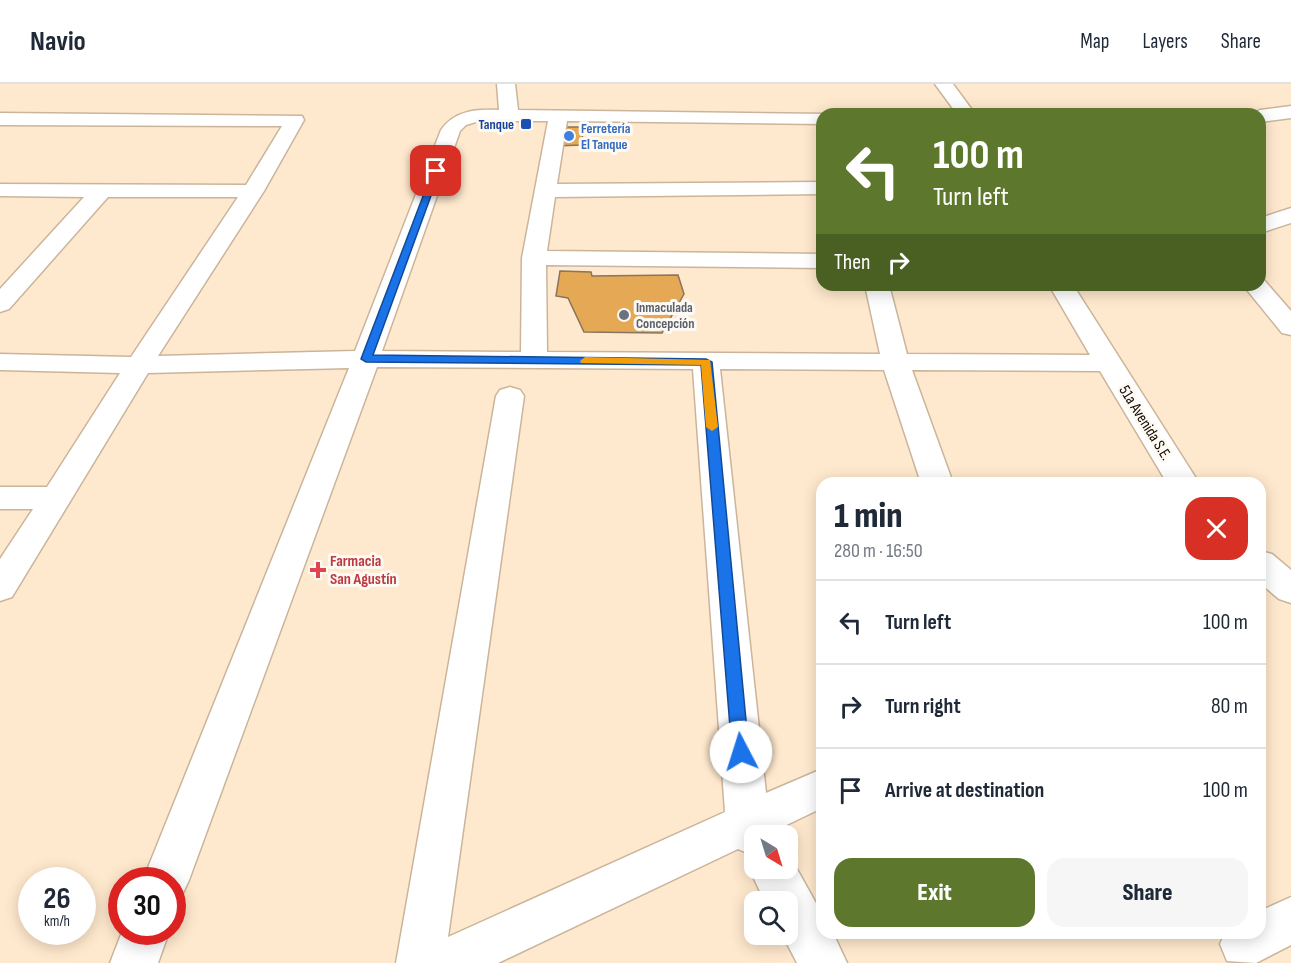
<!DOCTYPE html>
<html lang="en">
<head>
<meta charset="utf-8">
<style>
	body { margin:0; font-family:"Sofia Sans Condensed",sans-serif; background:#f6f6f7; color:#1f2937; height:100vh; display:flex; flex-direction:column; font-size:22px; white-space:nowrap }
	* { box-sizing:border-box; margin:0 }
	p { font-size:20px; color:#747a83 }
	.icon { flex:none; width:33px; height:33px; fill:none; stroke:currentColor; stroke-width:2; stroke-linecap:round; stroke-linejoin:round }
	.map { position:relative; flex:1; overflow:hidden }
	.details { position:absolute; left:816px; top:393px; width:450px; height:462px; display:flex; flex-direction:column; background:#fff; border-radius:18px; box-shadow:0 3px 15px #0003 }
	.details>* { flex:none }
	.guide { position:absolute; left:816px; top:24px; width:450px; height:183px; border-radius:18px; box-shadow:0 3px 15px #0003; background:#5d782c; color:#fff; overflow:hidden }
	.needle { width:39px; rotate:142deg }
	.fabs { position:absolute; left:744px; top:741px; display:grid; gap:12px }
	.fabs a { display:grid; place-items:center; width:54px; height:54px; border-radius:12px; background:#fff; box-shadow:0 3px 15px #0003; font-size:30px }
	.speed { position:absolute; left:18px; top:783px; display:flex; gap:12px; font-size:30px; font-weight:700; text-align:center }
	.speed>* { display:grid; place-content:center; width:78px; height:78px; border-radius:50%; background:#fff; box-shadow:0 3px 15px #0003; line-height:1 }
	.speed small { font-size:15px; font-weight:400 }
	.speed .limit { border:9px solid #d22; background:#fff; color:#111 }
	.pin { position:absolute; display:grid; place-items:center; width:51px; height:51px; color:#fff; margin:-26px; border-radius:12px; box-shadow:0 3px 9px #0006 }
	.me { position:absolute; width:66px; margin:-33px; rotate:355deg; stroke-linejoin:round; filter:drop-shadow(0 0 4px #0008) }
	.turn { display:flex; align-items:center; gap:21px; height:126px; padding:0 18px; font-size:27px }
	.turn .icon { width:78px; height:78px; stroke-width:2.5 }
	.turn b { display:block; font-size:42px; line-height:51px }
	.then { display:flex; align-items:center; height:57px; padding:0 18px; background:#0003; gap:12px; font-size:22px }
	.round { display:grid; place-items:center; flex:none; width:63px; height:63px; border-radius:18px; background:#f6f6f7 }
	.headline { display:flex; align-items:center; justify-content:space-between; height:102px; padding:0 18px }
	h1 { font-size:36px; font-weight:800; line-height:45px }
	.cta { display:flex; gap:12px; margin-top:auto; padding:12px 18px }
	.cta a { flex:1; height:69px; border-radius:18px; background:#5d782c; color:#fff; font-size:24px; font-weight:800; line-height:69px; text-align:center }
	.cta a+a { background:#f6f6f7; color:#1f2937 }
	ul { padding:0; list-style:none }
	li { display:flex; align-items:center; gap:18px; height:84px; padding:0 18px; border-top:2px solid #e0e1e3 }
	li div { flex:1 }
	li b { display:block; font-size:22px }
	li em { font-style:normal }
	header { display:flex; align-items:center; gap:36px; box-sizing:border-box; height:84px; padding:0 30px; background:#fff; border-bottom:2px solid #e0e1e3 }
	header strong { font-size:28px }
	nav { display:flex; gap:33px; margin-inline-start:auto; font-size:21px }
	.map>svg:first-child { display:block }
	.building { fill:#e5a855; stroke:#88755d; stroke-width:1.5 }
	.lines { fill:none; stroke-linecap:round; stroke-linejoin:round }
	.minor-casing { stroke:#cab59b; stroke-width:3 }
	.minor { fill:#fff; fill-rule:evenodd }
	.route { fill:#1a73e8; stroke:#114b97; stroke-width:1.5 }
	.slow { fill:#f59e0b }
	.transit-dot { fill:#1a4fb4; stroke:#fdf9f3; stroke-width:2 }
	.shop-dot { fill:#3f7fe0; stroke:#fdf9f3; stroke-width:2 }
	.worship-dot { fill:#6b7280; stroke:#fdf9f3; stroke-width:2 }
	.health-dot { fill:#e0444e; stroke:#fdf9f3; stroke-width:2 }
	.labels { text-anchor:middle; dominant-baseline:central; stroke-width:6; stroke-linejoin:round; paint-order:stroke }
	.far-transit-label { font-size:14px; font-weight:bold; fill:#164399; stroke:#fdf9f3; text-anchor:end }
	.far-shop-label { font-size:14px; font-weight:bold; fill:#366cbe; stroke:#fdf9f3; text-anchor:start }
	.far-worship-label { font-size:14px; font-weight:bold; fill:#5b616d; stroke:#fdf9f3; text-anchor:start }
	.street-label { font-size:16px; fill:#110a03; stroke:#fdf9f3 }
	.health-label { font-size:16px; font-weight:bold; fill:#be3a42; stroke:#fdf9f3; text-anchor:start }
</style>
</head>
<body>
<header>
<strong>Navio</strong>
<nav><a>Map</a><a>Layers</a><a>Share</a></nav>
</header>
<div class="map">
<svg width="1291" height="879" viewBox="0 0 1291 879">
	<rect width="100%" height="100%" fill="#ffe9ce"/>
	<g class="building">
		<polygon points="557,43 583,43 582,61 555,62"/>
		<polygon points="560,187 591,188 592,192 678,191 684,210 662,249 584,248 568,214 556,212"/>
	</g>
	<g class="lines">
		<g class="minor-casing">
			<g id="minor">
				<path d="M497,0H515L518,26L829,30H822V40L567,37L557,100L822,98V110L555,113L547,167L822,170V184L546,181L547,268L880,270L865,201H889L907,270L1090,271L1049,201H1073L1199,399H1167L1100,287L912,286L953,399H921L884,286L720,285L766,709L822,685V724L774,747L776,752H754V772L738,765L498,879H396L496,312L500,306L510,303L520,306L524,312L448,853L725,728L693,285L377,283L189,796L182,811L172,815V796H143L349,284L148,289L12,513L0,517V475L33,425H0V403H47L120,289L0,286V270L131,273L238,113H108L9,225L0,228V205L84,113L0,112V100L246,101L282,42L0,41V29L302,32L304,36L264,107L158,272L355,267L441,46C455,26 477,25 499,26ZM479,37H548L522,174L521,268L382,267L460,47L466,41Z"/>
				<polygon points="935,0 953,0 975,30 957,30"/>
				<polygon points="1291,22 1291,34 1260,38 1260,30 1252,30 1260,26"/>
				<polygon points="1291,124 1291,139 1260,149 1260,134"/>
				<polygon points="1260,195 1264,196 1291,227 1291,251 1282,249 1243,201 1260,201"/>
				<polygon points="1260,467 1272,470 1291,486 1291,519 1279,515 1260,499"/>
				<polygon points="788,769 822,830 822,849 833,849 847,879 797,879 782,850 788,850 788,818 765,818 749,784 754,772 754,784 788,784"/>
				<polygon points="1291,813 1291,861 1256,879 1227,877 1220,860 1225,849 1260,849 1260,827"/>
				<polygon points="122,848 169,848 158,879 110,879"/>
			</g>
		</g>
		<use href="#minor" class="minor"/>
	</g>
	<polygon class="route" points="433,86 440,87 373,271 706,275 712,278 749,668 747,674 741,676 735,674 732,668 701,281 366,278 361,275"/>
	<polygon class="slow" points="585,273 710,276 718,343 712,347 706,343 701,281 581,279 580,277"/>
	<rect class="transit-dot" x="520" y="34" width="12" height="12" rx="3"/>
	<circle class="shop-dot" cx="569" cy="52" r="6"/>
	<circle class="worship-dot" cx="624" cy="231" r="6"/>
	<path class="health-dot" d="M315 477h6v6h6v6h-6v6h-6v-6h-6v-6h6z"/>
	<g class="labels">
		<g class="far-transit-label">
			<text x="514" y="40">Tanque</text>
		</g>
		<g class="far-shop-label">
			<text x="581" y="44">Ferretería<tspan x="581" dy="16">El Tanque</tspan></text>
		</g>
		<g class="far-worship-label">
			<text x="636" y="223">Inmaculada<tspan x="636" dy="16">Concepción</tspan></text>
		</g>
		<g class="street-label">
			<text transform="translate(1145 339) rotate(58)">51a Avenida S.E.</text>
		</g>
		<g class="health-label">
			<text x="330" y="477">Farmacia<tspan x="330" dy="18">San Agustín</tspan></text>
		</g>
	</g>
</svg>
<div class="fabs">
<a><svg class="needle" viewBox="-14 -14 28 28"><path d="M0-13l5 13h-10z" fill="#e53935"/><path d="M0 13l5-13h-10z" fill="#747a83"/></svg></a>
<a><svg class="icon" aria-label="search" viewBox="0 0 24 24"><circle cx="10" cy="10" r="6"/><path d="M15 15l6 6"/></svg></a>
</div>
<div class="speed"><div>26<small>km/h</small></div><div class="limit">30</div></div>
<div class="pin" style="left:436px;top:87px;background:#d93025"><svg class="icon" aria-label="arrive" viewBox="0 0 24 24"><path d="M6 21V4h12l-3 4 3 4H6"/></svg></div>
<svg class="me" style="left:741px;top:668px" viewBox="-20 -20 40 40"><circle r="19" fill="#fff"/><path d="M0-13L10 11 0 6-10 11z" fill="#1a73e8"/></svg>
<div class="guide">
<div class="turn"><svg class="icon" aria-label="left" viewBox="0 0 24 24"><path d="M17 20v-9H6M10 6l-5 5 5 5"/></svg><div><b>100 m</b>Turn left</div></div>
<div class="then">Then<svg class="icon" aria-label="right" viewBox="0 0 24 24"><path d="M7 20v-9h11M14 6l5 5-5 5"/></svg></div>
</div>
<section class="details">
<div class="headline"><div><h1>1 min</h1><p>280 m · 16:50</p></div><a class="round" style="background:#d93025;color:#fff"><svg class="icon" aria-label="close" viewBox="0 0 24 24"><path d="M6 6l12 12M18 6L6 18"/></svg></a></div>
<ul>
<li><svg class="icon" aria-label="left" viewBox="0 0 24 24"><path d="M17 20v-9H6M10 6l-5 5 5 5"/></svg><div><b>Turn left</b></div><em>100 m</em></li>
<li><svg class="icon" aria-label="right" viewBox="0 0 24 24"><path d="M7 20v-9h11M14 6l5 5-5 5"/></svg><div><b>Turn right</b></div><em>80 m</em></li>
<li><svg class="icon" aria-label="arrive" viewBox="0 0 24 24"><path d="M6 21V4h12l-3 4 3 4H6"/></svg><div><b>Arrive at destination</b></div><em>100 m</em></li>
</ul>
<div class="cta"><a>Exit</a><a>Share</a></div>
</section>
</div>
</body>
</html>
